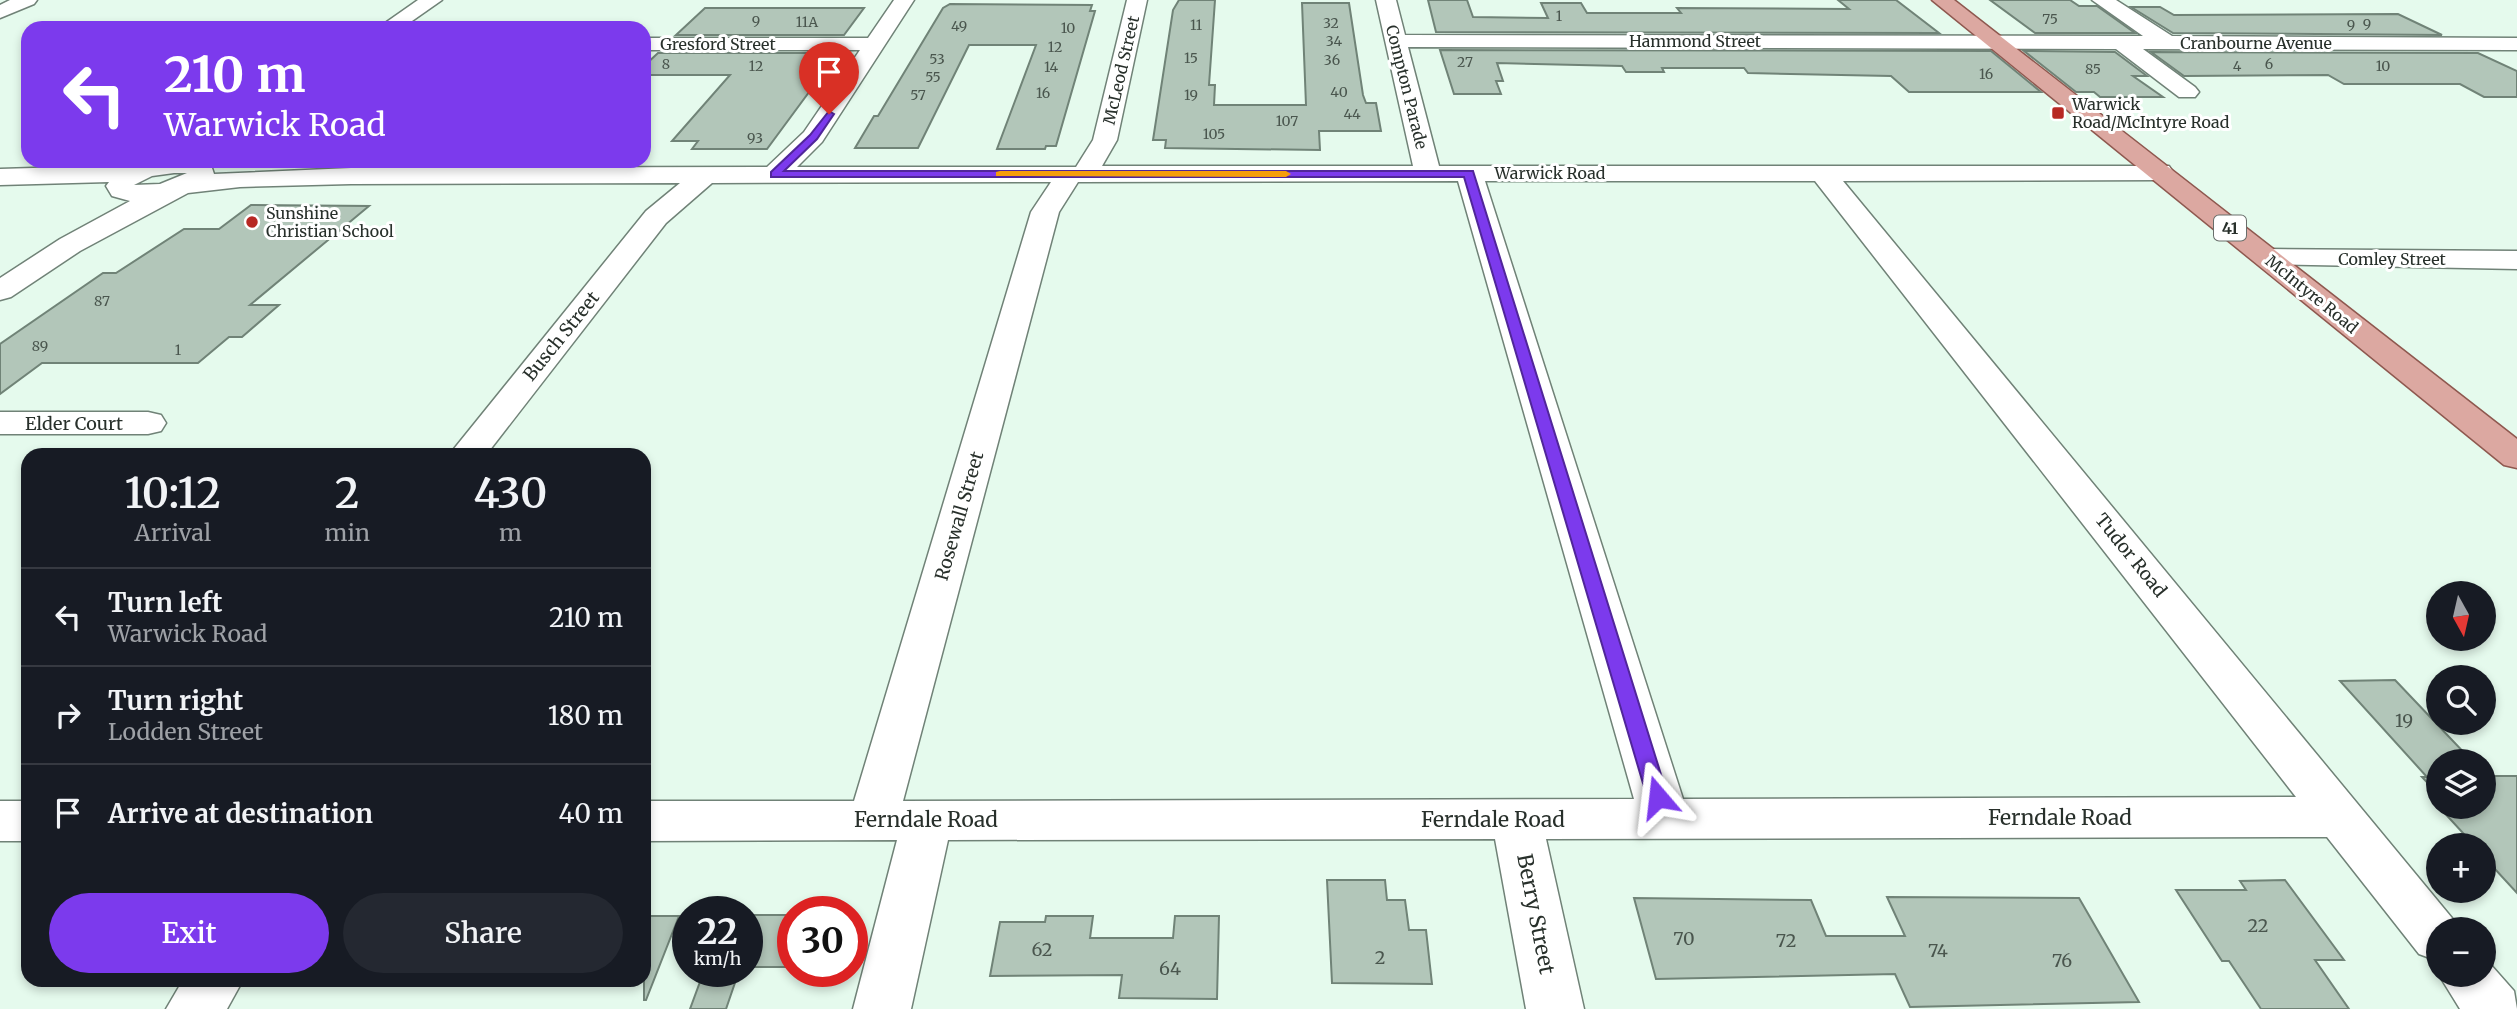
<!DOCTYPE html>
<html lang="en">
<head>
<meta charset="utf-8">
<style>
	body { margin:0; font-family:Merriweather,serif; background:#242831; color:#f1f3f6; height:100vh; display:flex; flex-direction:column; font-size:26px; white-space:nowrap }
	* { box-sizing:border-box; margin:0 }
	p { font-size:23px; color:#9ea1a6 }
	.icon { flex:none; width:38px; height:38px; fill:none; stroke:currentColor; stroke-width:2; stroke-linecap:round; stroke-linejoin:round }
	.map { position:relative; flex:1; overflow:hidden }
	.details { position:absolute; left:21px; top:448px; width:630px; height:539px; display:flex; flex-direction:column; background:#171b24; border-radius:21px; box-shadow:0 4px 10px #0003 }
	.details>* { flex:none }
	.hud { position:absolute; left:21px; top:21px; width:630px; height:147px; border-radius:21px; box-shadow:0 4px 10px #0003; background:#7c3aed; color:#fff; overflow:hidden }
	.needle { width:46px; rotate:172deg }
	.buttons { position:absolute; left:2426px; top:581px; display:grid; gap:14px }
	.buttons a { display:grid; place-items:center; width:70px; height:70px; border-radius:50%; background:#171b24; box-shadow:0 4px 10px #0003; font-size:35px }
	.speed { position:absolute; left:672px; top:896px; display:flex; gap:14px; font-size:35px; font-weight:700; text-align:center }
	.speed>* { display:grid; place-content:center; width:91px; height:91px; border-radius:50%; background:#171b24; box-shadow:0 4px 10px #0003; line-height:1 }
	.speed small { font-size:18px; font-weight:400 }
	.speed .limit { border:10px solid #d22; background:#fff; color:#111 }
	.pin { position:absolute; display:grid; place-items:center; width:60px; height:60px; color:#fff; margin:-72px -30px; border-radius:50% 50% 50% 0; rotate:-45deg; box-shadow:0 0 7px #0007 }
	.pin .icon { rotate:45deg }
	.me { position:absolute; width:77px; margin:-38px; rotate:343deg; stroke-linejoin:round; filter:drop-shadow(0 0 5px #0008) }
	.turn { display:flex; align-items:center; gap:24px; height:147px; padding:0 28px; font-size:32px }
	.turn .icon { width:91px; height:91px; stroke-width:2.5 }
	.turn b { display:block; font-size:49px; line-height:60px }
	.eta { display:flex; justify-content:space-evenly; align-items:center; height:119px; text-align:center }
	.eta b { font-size:42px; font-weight:600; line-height:49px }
	.cta { display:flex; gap:14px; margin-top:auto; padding:14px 28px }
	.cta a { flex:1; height:80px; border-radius:42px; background:#7c3aed; color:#fff; font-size:28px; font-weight:600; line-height:80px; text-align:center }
	.cta a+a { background:#242831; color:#f1f3f6 }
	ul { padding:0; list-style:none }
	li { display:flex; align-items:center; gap:21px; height:98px; padding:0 28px; border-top:2px solid #363941 }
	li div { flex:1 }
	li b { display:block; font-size:26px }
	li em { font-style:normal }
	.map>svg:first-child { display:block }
	.building { fill:#b2c6b9; stroke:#708377; stroke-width:2 }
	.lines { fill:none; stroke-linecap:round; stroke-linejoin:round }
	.minor-casing { stroke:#708277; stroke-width:3 }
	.major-casing { stroke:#8e584f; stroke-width:3 }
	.minor { fill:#fff; fill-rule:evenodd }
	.major { fill:#dca8a1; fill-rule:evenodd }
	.route { fill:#7c3aed; stroke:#51269a; stroke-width:2 }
	.slow { fill:#f59e0b }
	.poi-dot { fill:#b72823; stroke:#fff; stroke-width:2.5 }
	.labels { text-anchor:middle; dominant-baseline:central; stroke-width:6; stroke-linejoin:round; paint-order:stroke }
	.number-label { font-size:14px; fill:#4a564e }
	.far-street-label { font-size:16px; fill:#28302b; stroke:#fff }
	.far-poi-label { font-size:16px; fill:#28302b; stroke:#fff; text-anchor:start }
	.shield { fill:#fff; stroke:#686e6b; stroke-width:2 }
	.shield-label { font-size:16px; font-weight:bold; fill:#28302b }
	.street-label { font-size:18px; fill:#28302b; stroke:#fff }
	.near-number-label { font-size:18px; fill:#4a564e }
	.near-street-label { font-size:21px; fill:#28302b; stroke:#fff }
</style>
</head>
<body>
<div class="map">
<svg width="2517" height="1009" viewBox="0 0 2517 1009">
	<rect width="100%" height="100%" fill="#e5faed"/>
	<g class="building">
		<polygon points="1179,0 1215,0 1209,85 1215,85 1214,105 1306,105 1302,3 1349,3 1363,95 1366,103 1376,103 1381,131 1319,131 1320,150 1165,148 1166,140 1153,140 1173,10"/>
		<polygon points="1428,0 1467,0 1473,17 1548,18 1541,3 1581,3 1587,13 1681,13 1677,8 1849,9 1838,0 1896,0 1939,33 1436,32"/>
		<polygon points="1990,0 2070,0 2079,6 2097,6 2135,33 2035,33"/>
		<polygon points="950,4 1092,5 1090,11 1095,11 1056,146 1046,146 1045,149 997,149 1036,45 969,45 918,148 855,148 874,116 878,116 943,8"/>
		<polygon points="2131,7 2160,7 2174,15 2398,14 2442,35 2173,33"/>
		<polygon points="705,8 864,8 844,35 676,35"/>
		<polygon points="1440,50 1991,51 2041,92 1909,92 1891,76 1748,73 1744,68 1662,68 1664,72 1626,72 1622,66 1497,63 1503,81 1496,81 1501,94 1454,94"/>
		<polygon points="2024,51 2115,52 2147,76 2133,76 2163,97 2100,97 2094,92 2076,92"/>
		<polygon points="2151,52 2478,53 2517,71 2517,97 2484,97 2460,84 2344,84 2328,75 2184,76"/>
		<polygon points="658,53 832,53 806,88 812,88 767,149 692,149 698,141 672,141 730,75 644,75 644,66"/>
		<polygon points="251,205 369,206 250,305 279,305 242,337 229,337 198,363 42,363 0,394 0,344 103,273 116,273 184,229 219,229"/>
		<polygon points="2395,680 2472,761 2438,761 2438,794 2422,777 2427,777 2340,681"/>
		<polygon points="2483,773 2486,776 2517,776 2517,893 2483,856 2483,845 2474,845 2439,807 2483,807"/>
		<polygon points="1327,880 1385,880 1387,900 1405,900 1409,930 1426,930 1432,984 1332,983"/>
		<polygon points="2285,880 2344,960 2315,960 2349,1009 2261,1009 2229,961 2222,961 2176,890 2246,890 2240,881"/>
		<polygon points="1887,897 2079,898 2139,1002 1910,1007 1895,974 1656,979 1634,898 1811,900 1826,936 1905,936"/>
		<rect x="747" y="915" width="46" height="52"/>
		<polygon points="644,916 679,916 646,1000 644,1000"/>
		<polygon points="1046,916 1093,916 1090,938 1173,938 1175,916 1219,916 1217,999 1119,998 1122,975 990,976 1000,922 1045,922"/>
		<polygon points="704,971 739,971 726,1009 690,1009"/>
	</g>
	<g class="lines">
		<g class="minor-casing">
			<g id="minor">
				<polygon points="10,0 37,0 34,4 0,18 0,5"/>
				<polygon points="418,0 442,0 402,28 378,28"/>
				<path d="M894,0H914L822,142L797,167H1076L1093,140L1127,0H1147L1117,140L1102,166H1413L1376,0H1396L1405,35L2143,36L2092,0H2116L2172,36L2517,38V50L2143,49L2195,87L2199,92L2195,97H2179L2116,49L1408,47L1439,166H2169L2173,172L2169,178L2160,180L1843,181L2461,929H2438V961L2419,954L2327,837L1546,839L1584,1009H1526L1495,839L948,840L911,1009H853L897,840L644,841V801H854L1031,212L1051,182L712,183L666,223L486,455H449L646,211L680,183L351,184L240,187L188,193L80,251L11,297L0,300V278L60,239L130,201L112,196L106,186L109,182L0,185V169L132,165L148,161H204L211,165L214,174L351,168L767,167L804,132L860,50H644V38H868ZM174,173H187L160,184L134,185L152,176ZM1458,181L1634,799L903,801L1059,212L1078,182ZM1485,181H1815L2296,797L1683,799Z"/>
				<polygon points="2268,249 2517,251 2517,269 2258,264 2253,258 2258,252"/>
				<polygon points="0,412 148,412 161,415 166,423 161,431 148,434 0,434"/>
				<rect x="0" y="801" width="28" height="40"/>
				<polygon points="2483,956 2514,991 2517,1009 2460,1009 2439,975 2483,975"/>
				<polygon points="183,980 243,980 227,1009 166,1009"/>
			</g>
		</g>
		<g class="major-casing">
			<polygon id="major" points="1932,0 1954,0 2517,439 2517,468 2504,465"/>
		</g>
		<use href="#minor" class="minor"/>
		<use href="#major" class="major"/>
	</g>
	<polygon class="route" points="829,111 834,114 817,139 784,171 1473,171 1668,797 1665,803 1650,803 1647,797 1464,177 771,177 771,172 810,135"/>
	<polygon class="slow" points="1000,171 1286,171 1291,174 1286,177 996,176 996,172"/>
	<g class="poi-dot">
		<rect x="2051" y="106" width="14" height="14" rx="3.5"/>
		<circle cx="252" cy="222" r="7"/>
	</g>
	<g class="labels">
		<g class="number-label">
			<text x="1559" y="16">1</text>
			<text x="2050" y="19">75</text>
			<text x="756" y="21">9</text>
			<text x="807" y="22">11A</text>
			<text x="1331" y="23">32</text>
			<text x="2367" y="24">9</text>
			<text x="1196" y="25">11</text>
			<text x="2351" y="25">9</text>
			<text x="959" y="26">49</text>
			<text x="1068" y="28">10</text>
			<text x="1334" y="41">34</text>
			<text x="1055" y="47">12</text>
			<text x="1191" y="58">15</text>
			<text x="937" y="59">53</text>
			<text x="1332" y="60">36</text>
			<text x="1465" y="62">27</text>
			<text x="666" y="64">8</text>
			<text x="2269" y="64">6</text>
			<text x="756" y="66">12</text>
			<text x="2237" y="66">4</text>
			<text x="2383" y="66">10</text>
			<text x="1051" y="67">14</text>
			<text x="2093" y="69">85</text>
			<text x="1986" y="74">16</text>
			<text x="933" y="77">55</text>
			<text x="1339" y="92">40</text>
			<text x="1043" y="93">16</text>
			<text x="918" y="95">57</text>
			<text x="1191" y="95">19</text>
			<text x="1352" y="114">44</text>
			<text x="1287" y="121">107</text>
			<text x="1214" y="134">105</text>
			<text x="755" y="138">93</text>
			<text x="102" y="301">87</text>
			<text x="40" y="346">89</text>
			<text x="178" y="350">1</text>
		</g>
		<g class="far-street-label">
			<text x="1695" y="41">Hammond Street</text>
			<text x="2256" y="43">Cranbourne Avenue</text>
			<text x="718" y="44">Gresford Street</text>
			<text transform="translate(1121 70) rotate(-77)">McLeod Street</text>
			<text transform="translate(1407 87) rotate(76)">Compton Parade</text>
			<text x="1550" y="173">Warwick Road</text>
			<text x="2392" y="259">Comley Street</text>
			<text transform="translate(2312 294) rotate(39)">McIntyre Road</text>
		</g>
		<g class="far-poi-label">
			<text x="2072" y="104">Warwick<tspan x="2072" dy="18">Road/McIntyre Road</tspan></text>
			<text x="266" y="213">Sunshine<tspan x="266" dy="18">Christian School</tspan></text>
		</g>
		<rect class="shield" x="2214" y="215.5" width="32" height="25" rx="5"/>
		<g class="shield-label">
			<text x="2230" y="228">41</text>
		</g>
		<g class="street-label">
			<text transform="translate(561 336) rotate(-51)">Busch Street</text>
			<text x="74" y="423">Elder Court</text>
			<text transform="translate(959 516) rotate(-74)">Rosewall Street</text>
			<text transform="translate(2131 555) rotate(51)">Tudor Road</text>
		</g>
		<g class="near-number-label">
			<text x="2404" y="720">19</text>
			<text x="2258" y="925">22</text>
			<text x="1684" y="938">70</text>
			<text x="1786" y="940">72</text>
			<text x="1042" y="949">62</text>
			<text x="1938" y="950">74</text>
			<text x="1380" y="957">2</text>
			<text x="2062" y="960">76</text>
			<text x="1170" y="968">64</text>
		</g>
		<g class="near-street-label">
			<text x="2060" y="817">Ferndale Road</text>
			<text x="926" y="819">Ferndale Road</text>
			<text x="1493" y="819">Ferndale Road</text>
			<text transform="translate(1536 914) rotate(79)">Berry Street</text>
		</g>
	</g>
</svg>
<div class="buttons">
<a><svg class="needle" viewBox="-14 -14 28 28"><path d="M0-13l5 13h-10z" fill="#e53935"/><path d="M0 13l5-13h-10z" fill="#9ea1a6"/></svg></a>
<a><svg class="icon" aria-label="search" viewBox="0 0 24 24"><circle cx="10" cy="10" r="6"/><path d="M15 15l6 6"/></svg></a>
<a><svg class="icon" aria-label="layers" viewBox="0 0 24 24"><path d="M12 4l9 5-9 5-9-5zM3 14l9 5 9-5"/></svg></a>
<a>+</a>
<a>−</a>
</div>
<div class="speed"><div>22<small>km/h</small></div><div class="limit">30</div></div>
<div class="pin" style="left:829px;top:114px;background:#d93025"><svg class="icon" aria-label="arrive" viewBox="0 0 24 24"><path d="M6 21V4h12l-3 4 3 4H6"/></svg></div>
<svg class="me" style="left:1658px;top:797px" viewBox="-20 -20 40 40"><path d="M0-17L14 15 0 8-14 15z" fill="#7c3aed" stroke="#fff" stroke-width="4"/></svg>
<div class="hud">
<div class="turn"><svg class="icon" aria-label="left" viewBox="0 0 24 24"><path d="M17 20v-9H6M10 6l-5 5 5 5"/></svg><div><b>210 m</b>Warwick Road</div></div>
</div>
<section class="details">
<div class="eta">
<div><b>10:12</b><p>Arrival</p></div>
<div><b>2</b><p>min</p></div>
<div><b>430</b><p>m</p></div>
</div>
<ul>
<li><svg class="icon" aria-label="left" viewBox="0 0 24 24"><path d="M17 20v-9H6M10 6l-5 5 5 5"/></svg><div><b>Turn left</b><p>Warwick Road</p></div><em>210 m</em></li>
<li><svg class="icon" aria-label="right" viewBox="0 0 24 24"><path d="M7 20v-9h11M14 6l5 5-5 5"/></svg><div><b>Turn right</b><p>Lodden Street</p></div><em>180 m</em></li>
<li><svg class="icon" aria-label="arrive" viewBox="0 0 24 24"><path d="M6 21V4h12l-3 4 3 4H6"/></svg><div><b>Arrive at destination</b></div><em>40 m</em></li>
</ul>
<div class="cta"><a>Exit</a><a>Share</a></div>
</section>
</div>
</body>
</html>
